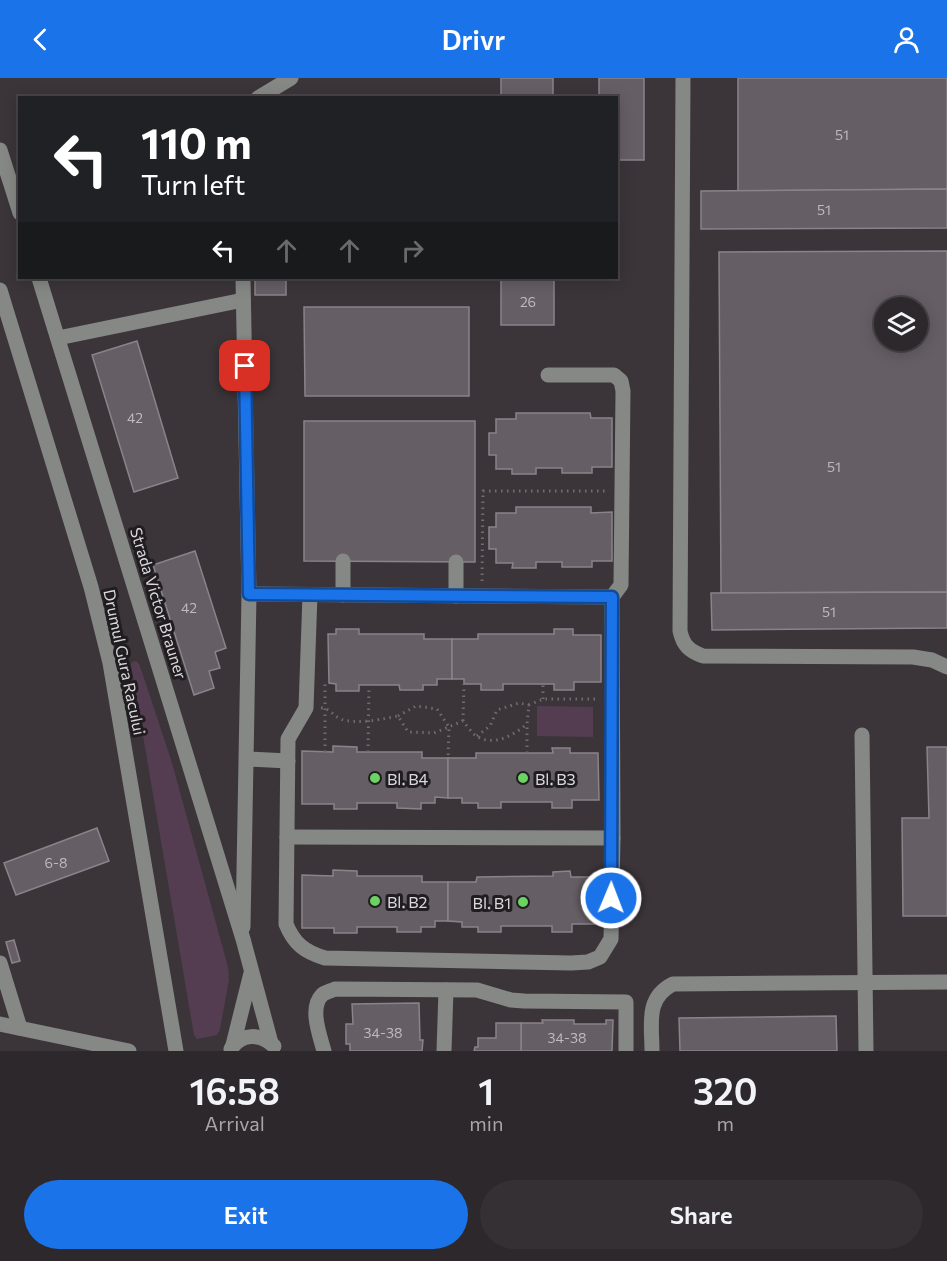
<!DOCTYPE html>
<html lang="en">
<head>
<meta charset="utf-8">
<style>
	body { margin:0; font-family:Commissioner,sans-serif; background:#343034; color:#f1f3f6; height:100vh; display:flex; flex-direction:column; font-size:22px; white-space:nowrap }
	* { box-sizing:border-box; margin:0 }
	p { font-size:20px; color:#a6a6a9 }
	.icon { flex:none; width:33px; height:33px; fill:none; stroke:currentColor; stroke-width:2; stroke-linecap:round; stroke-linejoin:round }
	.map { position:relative; height:973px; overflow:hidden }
	.side { display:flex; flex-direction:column; background:#2c282c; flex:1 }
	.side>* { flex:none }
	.banner { position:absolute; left:18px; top:18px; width:600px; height:183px; border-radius:0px; box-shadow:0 3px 15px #0003,0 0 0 2px #484448; background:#202124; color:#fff; overflow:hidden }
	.buttons { position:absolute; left:874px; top:219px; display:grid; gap:12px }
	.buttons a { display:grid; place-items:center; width:54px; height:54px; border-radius:50%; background:#2c282c; box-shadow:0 3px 15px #0003,0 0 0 2px #484448; font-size:30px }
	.pin { position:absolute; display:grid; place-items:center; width:51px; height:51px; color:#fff; margin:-26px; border-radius:12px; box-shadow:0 3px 9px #0006 }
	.me { position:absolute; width:66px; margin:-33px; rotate:1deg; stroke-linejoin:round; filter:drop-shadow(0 0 4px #0008) }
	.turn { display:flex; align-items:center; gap:21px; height:126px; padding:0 24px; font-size:27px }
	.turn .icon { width:78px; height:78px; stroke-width:2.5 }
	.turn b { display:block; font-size:42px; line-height:51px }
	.lanes { display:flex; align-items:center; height:57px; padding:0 24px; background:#0003; justify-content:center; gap:30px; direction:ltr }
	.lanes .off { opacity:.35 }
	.eta { display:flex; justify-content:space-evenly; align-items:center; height:102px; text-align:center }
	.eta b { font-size:36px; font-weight:600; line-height:42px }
	.primary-button { display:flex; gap:12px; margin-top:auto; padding:12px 24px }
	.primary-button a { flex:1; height:69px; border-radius:36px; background:#1a73e8; color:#fff; font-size:24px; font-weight:600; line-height:69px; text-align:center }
	.primary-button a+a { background:#343034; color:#f1f3f6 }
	header { display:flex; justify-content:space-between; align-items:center; height:78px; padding:0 24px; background:#1a73e8; color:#fff; font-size:27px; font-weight:600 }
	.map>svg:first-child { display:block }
	.green { fill:#543d50 }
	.building { fill:#655e64; stroke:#8a8389; stroke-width:1.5; fill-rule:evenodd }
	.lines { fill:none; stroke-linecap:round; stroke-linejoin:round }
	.path { stroke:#726c71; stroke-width:3; stroke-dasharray:1.5 4.5; stroke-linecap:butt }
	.minor { stroke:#858885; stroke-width:15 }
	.route-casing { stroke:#114b97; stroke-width:15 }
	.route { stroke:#1a73e8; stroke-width:10 }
	.poi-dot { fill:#6ad363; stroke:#201d20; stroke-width:2 }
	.labels { text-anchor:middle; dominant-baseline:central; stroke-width:6; stroke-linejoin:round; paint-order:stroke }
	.number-label { font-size:14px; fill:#bebabe }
	.street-label { font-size:16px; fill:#dcd8dc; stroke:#201d20 }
	.poi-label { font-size:16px; fill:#dcd8dc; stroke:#201d20; text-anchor:start }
</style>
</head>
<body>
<header><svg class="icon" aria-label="back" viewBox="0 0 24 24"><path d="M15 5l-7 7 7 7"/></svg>Drivr<svg class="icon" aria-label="person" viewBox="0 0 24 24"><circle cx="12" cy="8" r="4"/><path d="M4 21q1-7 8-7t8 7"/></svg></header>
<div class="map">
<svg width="947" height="973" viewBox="0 0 947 973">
	<rect width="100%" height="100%" fill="#3b353a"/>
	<g class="green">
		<polygon points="136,583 139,586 145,603 172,685 228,889 229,902 220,951 217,957 197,961 194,957 131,587 132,584"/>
		<polygon points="537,628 593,629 593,659 537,658"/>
	</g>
	<g class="building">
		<rect x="501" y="0" width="52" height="20"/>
		<polygon points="599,0 644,0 644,82 616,82 616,20 599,20"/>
		<polygon points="738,0 947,0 947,111 738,113"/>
		<polygon points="947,111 947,150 701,151 701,113"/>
		<path d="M947,173V514L721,515L719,174ZM885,230H918V262H885Z"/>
		<rect x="255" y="200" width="31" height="17"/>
		<rect x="501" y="200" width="53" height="47"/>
		<polygon points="304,229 469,229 469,318 305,318"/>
		<polygon points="137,263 178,400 134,414 92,277"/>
		<polygon points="516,335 590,335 591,340 612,340 612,389 592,389 592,395 562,395 562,390 536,390 536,396 512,396 512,391 496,391 496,377 489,377 489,355 496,355 496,341 516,341"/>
		<polygon points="304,343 475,343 475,484 304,483"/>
		<polygon points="516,429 591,429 591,435 612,434 612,483 592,483 592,489 562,489 562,484 536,484 536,490 512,490 513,485 496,485 496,471 489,471 489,449 496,449 496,435 516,435"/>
		<polygon points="195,473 226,570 215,574 220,590 209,593 214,610 194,617 153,487"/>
		<polygon points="947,514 947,550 712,552 711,515"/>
		<polygon points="336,551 359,551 359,556 424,556 424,561 452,561 452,601 437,601 437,607 423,607 423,612 400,612 399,607 359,607 359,613 336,613 336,606 329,605 328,556 336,556"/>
		<polygon points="554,551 573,551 573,557 601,557 601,604 574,604 574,612 554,612 554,606 503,606 503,612 481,612 481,606 464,606 464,601 452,601 452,561 478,561 478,556 554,556"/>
		<polygon points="333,668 357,669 357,674 422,674 422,680 448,680 448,720 435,719 435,725 421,725 421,731 397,730 397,725 357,725 357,731 334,731 334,726 302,726 302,673 333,674"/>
		<polygon points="927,669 947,669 947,838 903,838 902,740 929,740"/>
		<polygon points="552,670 570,670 570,675 598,675 599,722 572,722 572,730 552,730 552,724 501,724 501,730 478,730 478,725 462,725 462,720 448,720 448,680 476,680 476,675 553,675"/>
		<polygon points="97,750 109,783 16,817 4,785"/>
		<polygon points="333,792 357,793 357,798 422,798 422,804 448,804 448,843 435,843 435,849 421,849 421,854 397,854 397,849 357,849 357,855 334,855 334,850 302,850 302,797 333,798"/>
		<polygon points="570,793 571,799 598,799 599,846 572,846 572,854 552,854 552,848 501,848 501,854 478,854 478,849 462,849 462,844 448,843 448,804 476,804 477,799 553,798 553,794"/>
		<polygon points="14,862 20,883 12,885 6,864"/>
		<polygon points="419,925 420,962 423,962 422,973 350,973 350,966 346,966 346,946 353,946 352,926"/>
		<polygon points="836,938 837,973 680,973 679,940"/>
		<polygon points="542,942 574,942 574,946 606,946 606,942 613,942 612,973 521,973 521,945 543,945"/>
		<polygon points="496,945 521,945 521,973 474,973 475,969 478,969 478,960 496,960"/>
	</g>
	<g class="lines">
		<g class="path">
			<polyline points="482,503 483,413 605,413"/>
			<polyline points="543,621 543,606"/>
			<path d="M321,630C330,630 333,638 341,641C355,647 384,641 398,638L408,654L434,655L463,643C467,648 472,655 476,658C494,669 514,657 527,646L529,627L543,621H596"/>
			<polyline points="398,638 416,628 437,631 449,649 448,680"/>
			<polyline points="463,643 464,606"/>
			<polyline points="477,658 490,648 497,632 519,625 529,627"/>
			<polyline points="325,674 325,606"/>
			<polyline points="368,674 369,607"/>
			<polyline points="527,675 527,646"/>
		</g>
		<g class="minor">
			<path d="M683,0L680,553C683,567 689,573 703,578L913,579L932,582L947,589"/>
			<polyline points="258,20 291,0"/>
			<polyline points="0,72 20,135"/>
			<polyline points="39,200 243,861 271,965"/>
			<polyline points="0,212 91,509 110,585 176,973"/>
			<polyline points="58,260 243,222"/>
			<polyline points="249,516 612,519"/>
			<path d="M310,517L306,630L288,661L286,846C294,866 305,874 325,880L571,885L588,884L600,879L611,861L613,760L612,519L621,507L623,313L621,303L614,297H548"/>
			<polyline points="343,517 343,483"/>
			<polyline points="456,518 456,484"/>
			<polyline points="862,657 866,973"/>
			<polyline points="247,681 288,683"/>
			<polyline points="287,759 613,760"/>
			<polyline points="243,849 249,516 243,200"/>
			<polyline points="0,885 20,950"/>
			<polyline points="0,946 129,973"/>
			<polyline points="233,967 251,895"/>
			<path d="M231,971C241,955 261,955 274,968"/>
			<path d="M324,973C320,958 309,930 322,917C325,914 331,913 335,911L477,912L511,922L524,923L626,924V973"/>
			<polyline points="444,973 446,912"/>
			<path d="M652,973C652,946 645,920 673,906L947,904"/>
		</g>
	</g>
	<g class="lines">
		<g class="route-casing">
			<polyline id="route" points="245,288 249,516 612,519 611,820"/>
		</g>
		<use href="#route" class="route"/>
	</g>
	<g class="poi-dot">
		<circle cx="375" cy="700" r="6"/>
		<circle cx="523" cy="700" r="6"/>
		<circle cx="375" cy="823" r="6"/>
		<circle cx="523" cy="824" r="6"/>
	</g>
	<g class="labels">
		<g class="number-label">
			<text x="842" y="56">51</text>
			<text x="824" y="131">51</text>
			<text x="528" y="223">26</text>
			<text x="135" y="339">42</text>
			<text x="834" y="388">51</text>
			<text x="189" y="529">42</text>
			<text x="829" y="533">51</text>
			<text x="56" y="784">6-8</text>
			<text x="383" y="954">34-38</text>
			<text x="567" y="959">34-38</text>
		</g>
		<g class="street-label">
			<text transform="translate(159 525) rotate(73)">Strada Victor Brauner</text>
			<text transform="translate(125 584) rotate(78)">Drumul Gura Racului</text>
		</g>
		<g class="poi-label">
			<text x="387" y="700">Bl. B4</text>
			<text x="535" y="700">Bl. B3</text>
			<text x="387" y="823">Bl. B2</text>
			<text x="511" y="824" text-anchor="end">Bl. B1</text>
		</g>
	</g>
</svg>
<div class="buttons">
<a><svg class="icon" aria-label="layers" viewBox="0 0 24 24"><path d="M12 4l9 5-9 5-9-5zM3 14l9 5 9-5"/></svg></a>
</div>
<div class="pin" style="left:245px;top:288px;background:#d93025"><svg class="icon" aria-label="arrive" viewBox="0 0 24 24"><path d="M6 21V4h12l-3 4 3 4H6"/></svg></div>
<svg class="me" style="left:611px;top:820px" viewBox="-20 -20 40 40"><circle r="17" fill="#1a73e8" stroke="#fff" stroke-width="3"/><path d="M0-11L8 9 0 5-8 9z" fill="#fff"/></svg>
<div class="banner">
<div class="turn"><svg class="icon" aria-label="left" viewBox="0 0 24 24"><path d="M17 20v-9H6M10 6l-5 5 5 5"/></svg><div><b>110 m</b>Turn left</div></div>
<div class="lanes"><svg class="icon" aria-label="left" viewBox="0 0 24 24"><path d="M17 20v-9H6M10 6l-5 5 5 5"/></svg><svg class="icon off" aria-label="ahead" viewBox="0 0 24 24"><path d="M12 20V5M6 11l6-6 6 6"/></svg><svg class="icon off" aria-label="ahead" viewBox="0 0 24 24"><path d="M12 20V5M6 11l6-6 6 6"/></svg><svg class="icon off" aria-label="right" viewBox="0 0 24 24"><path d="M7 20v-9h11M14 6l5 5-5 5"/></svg></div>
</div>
</div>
<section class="side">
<div class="eta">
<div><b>16:58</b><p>Arrival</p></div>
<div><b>1</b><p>min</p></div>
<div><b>320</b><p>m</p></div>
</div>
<div class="primary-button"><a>Exit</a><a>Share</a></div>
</section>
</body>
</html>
